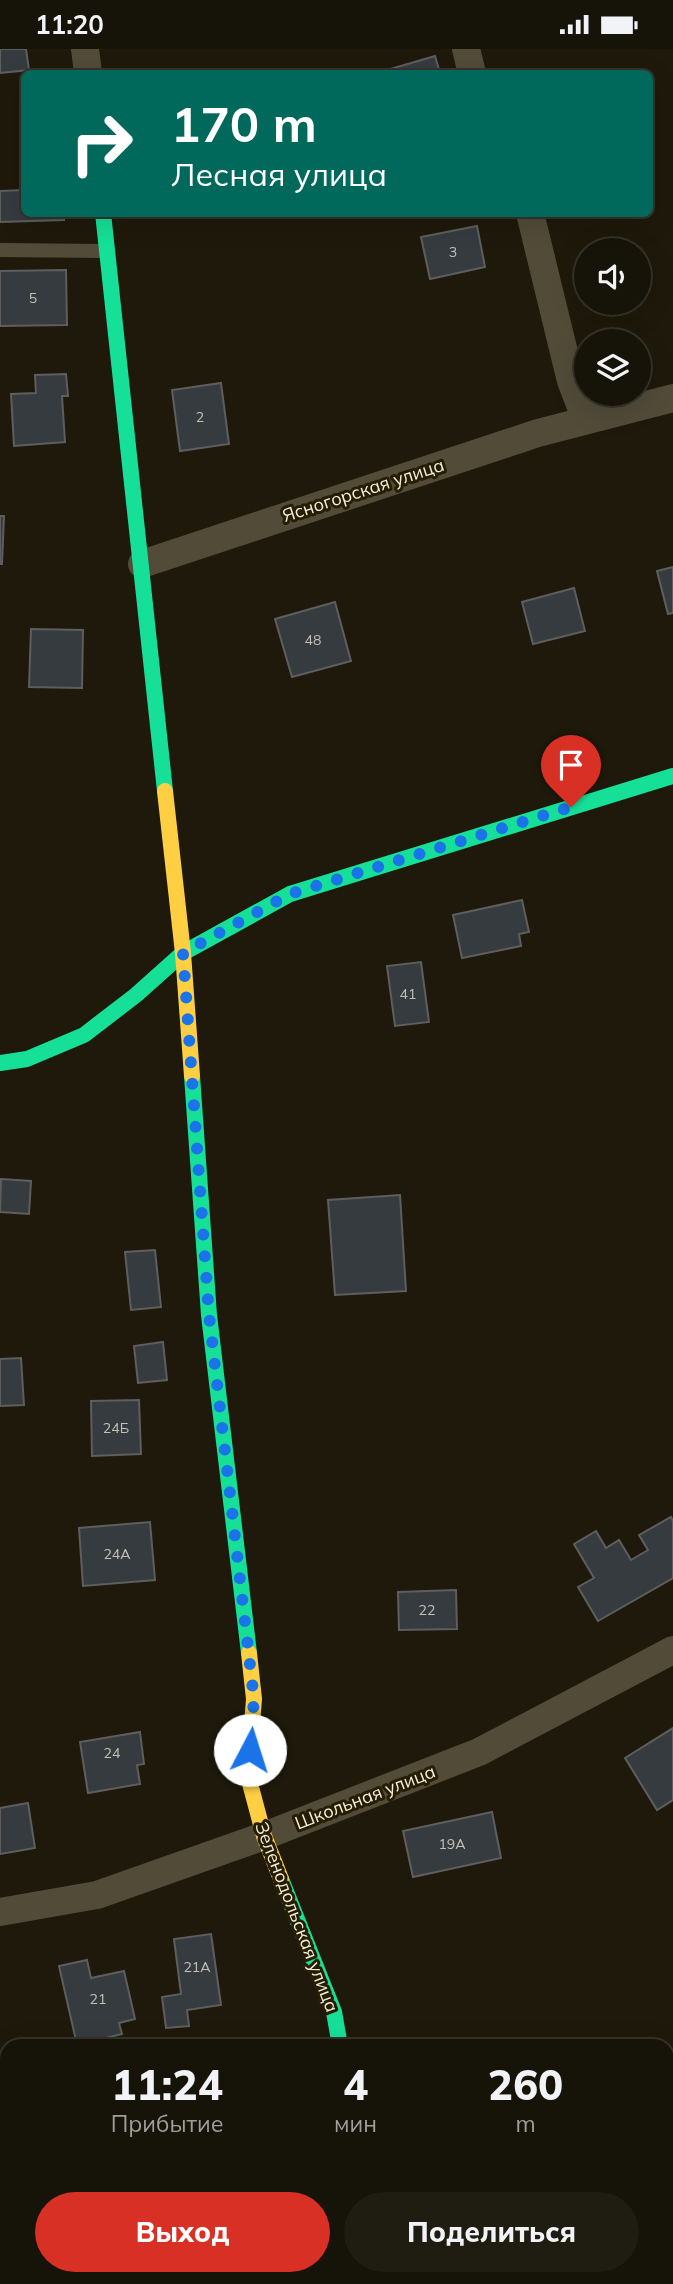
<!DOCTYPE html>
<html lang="ru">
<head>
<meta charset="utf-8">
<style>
	body { margin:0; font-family:Mulish,sans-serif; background:#1f1c12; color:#f1f3f6; height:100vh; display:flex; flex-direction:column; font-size:26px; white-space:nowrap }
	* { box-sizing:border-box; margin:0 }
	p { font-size:23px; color:#9e9e9c }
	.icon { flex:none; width:38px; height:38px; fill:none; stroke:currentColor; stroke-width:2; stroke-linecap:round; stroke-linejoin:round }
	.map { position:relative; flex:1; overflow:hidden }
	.details { position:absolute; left:0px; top:1990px; width:674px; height:247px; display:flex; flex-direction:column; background:#161308; border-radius:21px 21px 0 0; box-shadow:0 7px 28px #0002,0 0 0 2px #353229 }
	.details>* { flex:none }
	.top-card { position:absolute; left:21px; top:21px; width:632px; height:147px; border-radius:10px; box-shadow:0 7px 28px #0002,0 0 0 2px #353229; background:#00695c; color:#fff; overflow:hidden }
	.controls { position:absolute; left:574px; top:189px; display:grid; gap:14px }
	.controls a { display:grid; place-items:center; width:77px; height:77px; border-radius:50%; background:#161308; box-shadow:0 7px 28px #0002,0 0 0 2px #353229; font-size:35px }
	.pin { position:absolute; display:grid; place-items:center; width:60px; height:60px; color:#fff; margin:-72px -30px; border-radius:50% 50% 50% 0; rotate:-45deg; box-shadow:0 0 7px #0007 }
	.pin .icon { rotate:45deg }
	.me { position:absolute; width:77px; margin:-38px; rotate:5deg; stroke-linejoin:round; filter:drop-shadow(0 0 5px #0008) }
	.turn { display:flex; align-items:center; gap:24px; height:147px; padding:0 35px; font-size:32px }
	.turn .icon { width:91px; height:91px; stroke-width:2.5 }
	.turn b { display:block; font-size:49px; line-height:60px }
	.eta { display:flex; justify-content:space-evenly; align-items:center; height:119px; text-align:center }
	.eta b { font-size:42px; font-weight:800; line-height:49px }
	.button { display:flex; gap:14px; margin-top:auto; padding:14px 35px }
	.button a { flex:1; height:80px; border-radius:42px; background:#d93025; color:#fff; font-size:28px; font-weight:800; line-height:80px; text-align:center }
	.button a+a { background:#1f1c12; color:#f1f3f6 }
	.status { display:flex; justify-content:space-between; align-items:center; height:49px; padding:0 35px; background:#161308; direction:ltr }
	.status svg { height:19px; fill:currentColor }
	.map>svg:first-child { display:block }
	.building { fill:#363b40; stroke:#5d5e5d; stroke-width:2 }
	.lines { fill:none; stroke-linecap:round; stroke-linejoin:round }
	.lane { stroke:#524b38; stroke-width:14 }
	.street { stroke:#524b38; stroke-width:28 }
	.fast { stroke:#16e098; stroke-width:16 }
	.slow { stroke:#ffcf43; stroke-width:16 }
	.route { stroke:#1a73e8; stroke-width:12; stroke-dasharray:0 21.6 }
	.labels { text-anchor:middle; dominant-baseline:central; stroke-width:6; stroke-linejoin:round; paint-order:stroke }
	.number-label { font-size:14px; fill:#c4c0b6 }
	.street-label { font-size:18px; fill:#f3eddd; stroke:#261d02 }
</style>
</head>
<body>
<div class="status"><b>11:20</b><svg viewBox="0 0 49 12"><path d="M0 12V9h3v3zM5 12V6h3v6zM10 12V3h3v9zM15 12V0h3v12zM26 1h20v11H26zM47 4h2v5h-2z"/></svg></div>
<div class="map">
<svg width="673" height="2235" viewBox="0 0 673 2235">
	<rect width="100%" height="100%" fill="#1e190a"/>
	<g class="building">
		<polygon points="0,0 26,0 29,21 0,24"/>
		<polygon points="435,7 440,24 388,24 387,21"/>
		<polygon points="24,141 24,164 64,164 64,171 0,173 0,142"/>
		<polygon points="477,177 485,218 430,230 421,188"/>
		<polygon points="66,221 67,276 0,277 0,222"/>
		<polygon points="66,325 68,347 62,347 65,393 14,397 11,345 36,344 35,326"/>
		<polygon points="221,334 229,395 180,402 172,341"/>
		<polygon points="0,467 4,467 2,515 0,515"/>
		<polygon points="673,518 673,564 668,565 657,522"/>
		<polygon points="574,539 585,582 533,595 522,553"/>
		<polygon points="335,553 351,612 292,628 275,570"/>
		<polygon points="31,580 83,581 82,639 29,638"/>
		<polygon points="522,851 529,883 519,885 521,897 462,909 453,866"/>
		<polygon points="421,913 429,973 395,977 387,917"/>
		<polygon points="1,1130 31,1132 29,1165 0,1163"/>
		<polygon points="400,1146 406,1242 335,1246 328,1151"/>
		<polygon points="155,1201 161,1258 131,1261 125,1203"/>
		<polygon points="163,1293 167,1331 138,1334 134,1297"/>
		<polygon points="21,1309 24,1356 0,1357 0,1310"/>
		<polygon points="139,1351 141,1405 92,1407 91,1352"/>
		<polygon points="671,1468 673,1472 673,1529 598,1572 578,1538 594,1529 574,1495 596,1482 606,1499 619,1491 631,1511 648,1501 639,1486"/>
		<polygon points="150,1473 155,1531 83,1537 79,1479"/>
		<polygon points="456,1541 457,1580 399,1581 398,1543"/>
		<polygon points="673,1679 673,1751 657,1761 625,1709"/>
		<polygon points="140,1683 144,1715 137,1716 140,1735 88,1744 80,1693"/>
		<polygon points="28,1754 35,1799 0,1805 0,1759"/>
		<polygon points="492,1763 501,1809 413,1828 403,1782"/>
		<polygon points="211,1885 221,1956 187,1961 189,1977 166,1979 162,1948 181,1945 174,1890"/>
		<polygon points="87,1911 91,1929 124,1922 135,1970 119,1974 122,1985 77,1996 59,1917"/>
		<polygon points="228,2230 271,2230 272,2235 229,2235"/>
	</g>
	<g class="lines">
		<polyline class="lane" points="0,201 105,202"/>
		<g class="street">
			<polyline points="85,0 88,24"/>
			<polyline points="466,0 472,24"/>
			<polyline points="530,164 571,332 586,371"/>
			<polyline points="142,515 538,384 673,349"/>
			<polyline points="0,1863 97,1846 264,1787 479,1703 673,1601"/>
			<polyline points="381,2230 382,2235"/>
		</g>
		<g class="fast">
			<polyline points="103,164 165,742"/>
			<polyline points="0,1014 27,1010 84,986 136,946 183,904 290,845 673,727"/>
			<polyline points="192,1027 209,1266 249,1604"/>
			<polyline points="281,1830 334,1963 340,1997"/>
		</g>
		<g class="slow">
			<polyline points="165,742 183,904 192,1027"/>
			<polyline points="249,1604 254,1650 248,1727 264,1787 281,1830"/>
		</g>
	</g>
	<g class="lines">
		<polyline class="route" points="250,1701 254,1650 209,1266 183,904 290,845 571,758"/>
	</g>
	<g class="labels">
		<g class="number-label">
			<text x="453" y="203">3</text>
			<text x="33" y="249">5</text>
			<text x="200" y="368">2</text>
			<text x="313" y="591">48</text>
			<text x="408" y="945">41</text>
			<text x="116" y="1379">24Б</text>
			<text x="117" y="1505">24А</text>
			<text x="427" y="1561">22</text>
			<text x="112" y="1704">24</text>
			<text x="452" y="1795">19А</text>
			<text x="197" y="1918">21А</text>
			<text x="98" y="1950">21</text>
		</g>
		<g class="street-label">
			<text transform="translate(363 441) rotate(-18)">Ясногорская улица</text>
			<text transform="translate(365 1748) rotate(-21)">Школьная улица</text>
			<text transform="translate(297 1868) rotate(69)">Зеленодольская улица</text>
		</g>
	</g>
</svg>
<div class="controls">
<a><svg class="icon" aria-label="sound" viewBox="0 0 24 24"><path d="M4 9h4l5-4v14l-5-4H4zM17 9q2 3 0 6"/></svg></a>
<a><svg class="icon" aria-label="layers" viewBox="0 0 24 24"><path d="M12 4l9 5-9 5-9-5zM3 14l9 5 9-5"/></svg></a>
</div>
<div class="pin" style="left:571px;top:758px;background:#d93025"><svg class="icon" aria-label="arrive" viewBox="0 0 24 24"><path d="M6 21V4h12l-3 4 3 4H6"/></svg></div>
<svg class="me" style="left:250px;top:1701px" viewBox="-20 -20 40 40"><circle r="19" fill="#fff"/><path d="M0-13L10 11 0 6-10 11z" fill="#1a73e8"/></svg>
<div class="top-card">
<div class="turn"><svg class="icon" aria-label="right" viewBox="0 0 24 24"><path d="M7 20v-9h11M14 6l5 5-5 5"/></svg><div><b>170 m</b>Лесная улица</div></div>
</div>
<section class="details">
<div class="eta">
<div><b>11:24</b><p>Прибытие</p></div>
<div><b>4</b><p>мин</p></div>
<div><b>260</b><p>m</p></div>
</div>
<div class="button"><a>Выход</a><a>Поделиться</a></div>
</section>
</div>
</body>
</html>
